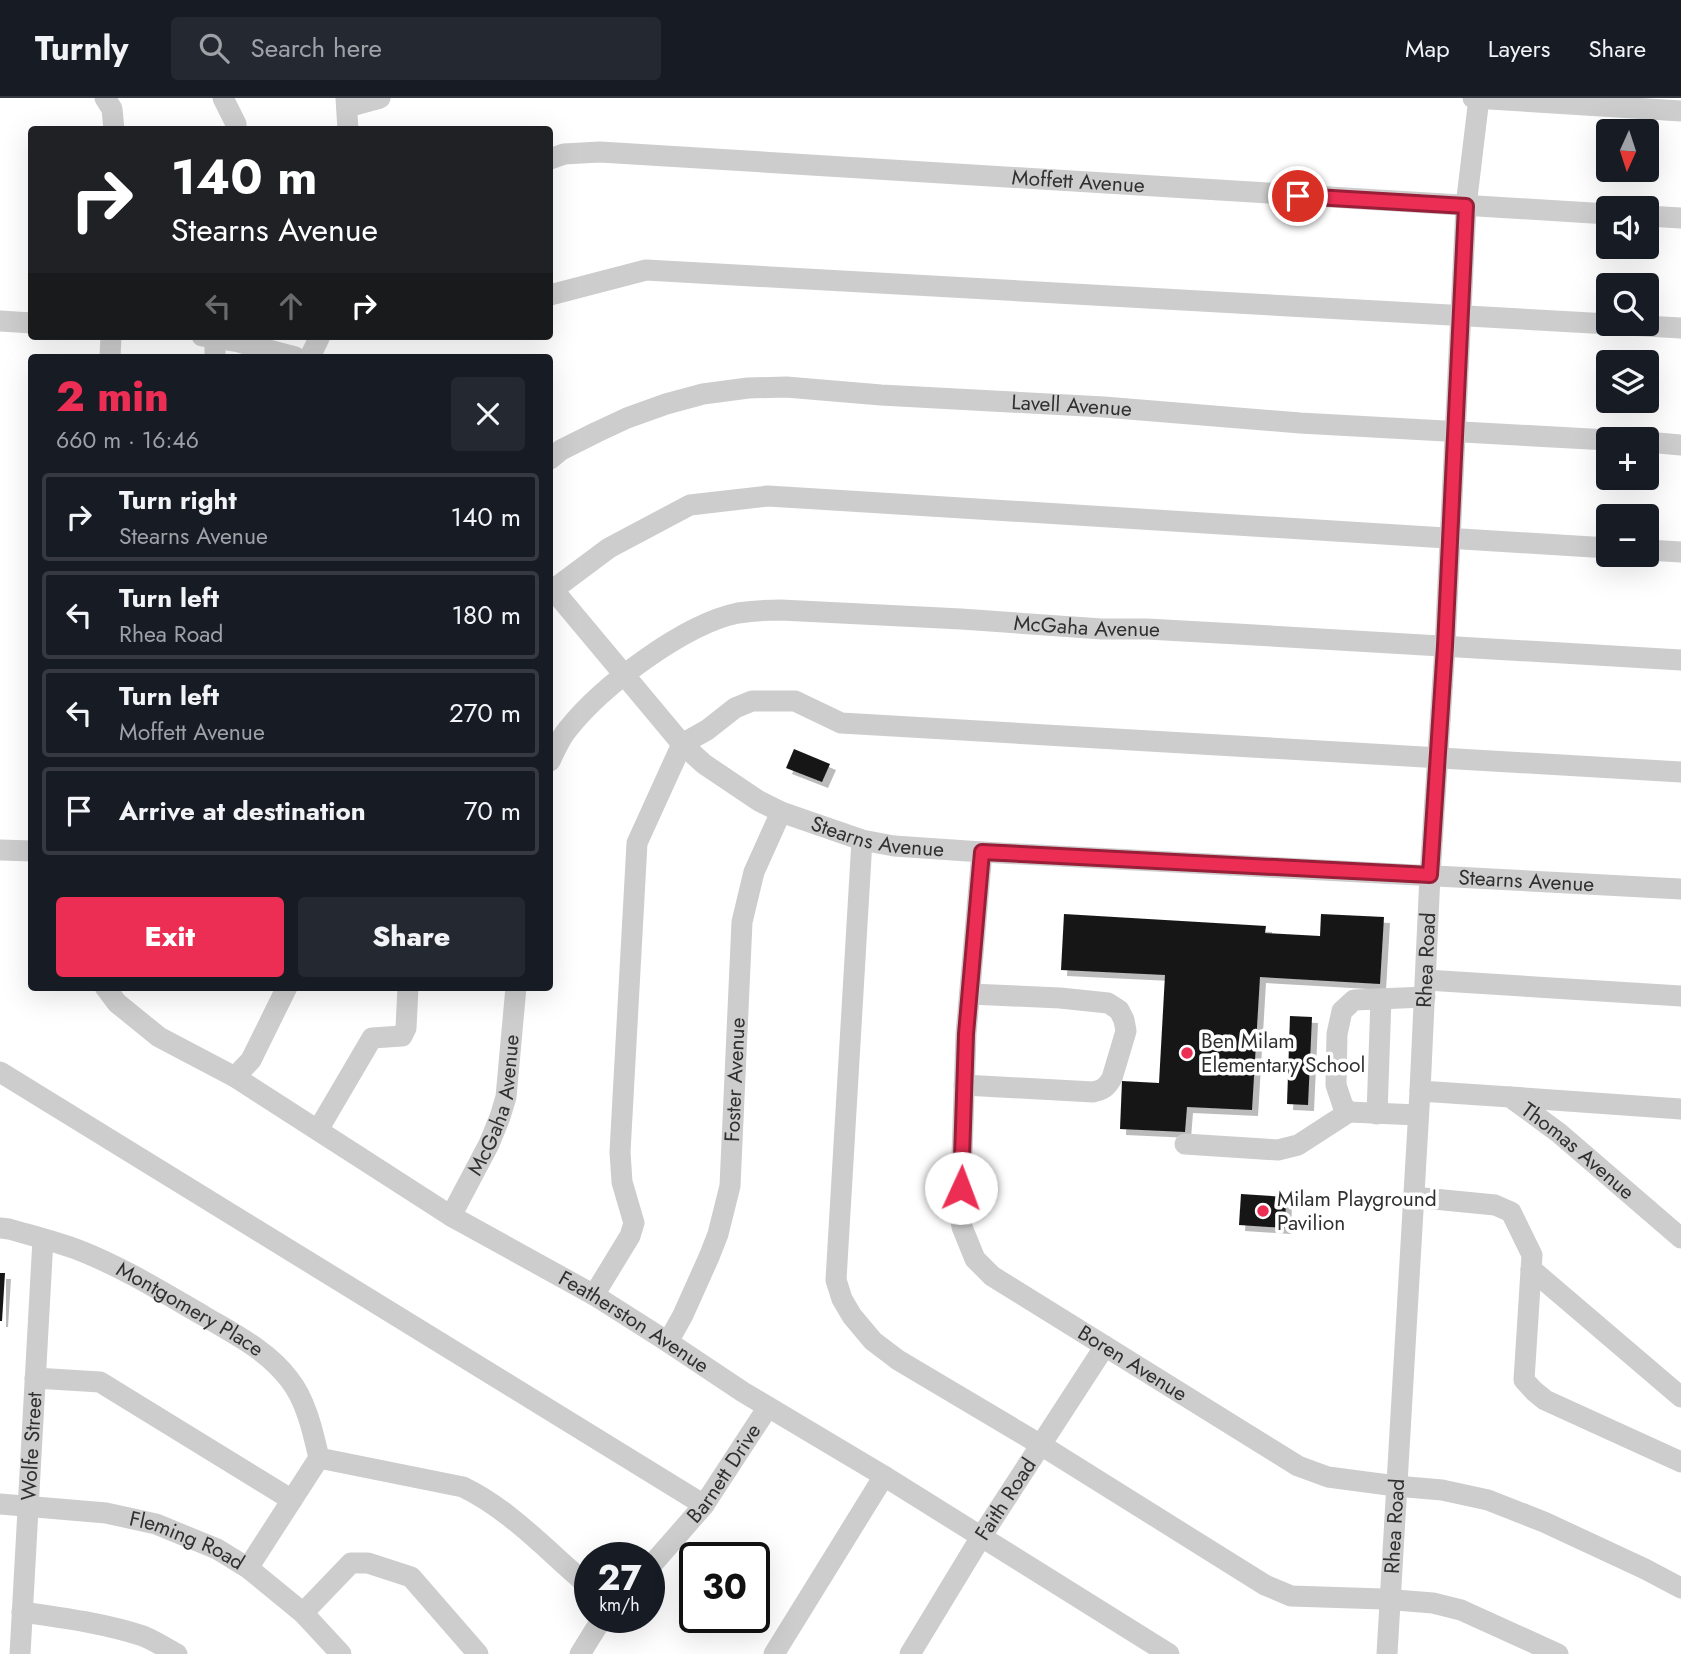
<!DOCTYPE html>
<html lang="en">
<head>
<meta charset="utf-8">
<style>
	body { margin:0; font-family:Jost,sans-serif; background:#242831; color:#f1f3f6; height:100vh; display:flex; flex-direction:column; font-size:26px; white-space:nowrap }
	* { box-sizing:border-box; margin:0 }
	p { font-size:23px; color:#9ea1a6 }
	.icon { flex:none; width:38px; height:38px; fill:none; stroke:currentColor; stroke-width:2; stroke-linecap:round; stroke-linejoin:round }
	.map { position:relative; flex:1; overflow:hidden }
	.drawer { position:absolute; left:28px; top:256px; width:525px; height:637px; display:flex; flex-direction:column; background:#171b24; border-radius:7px; box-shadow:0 7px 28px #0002 }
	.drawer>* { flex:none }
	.banner { position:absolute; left:28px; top:28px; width:525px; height:214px; border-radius:7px; box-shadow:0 7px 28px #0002; background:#202124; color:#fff; overflow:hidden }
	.needle { width:46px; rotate:183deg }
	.tools { position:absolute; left:1596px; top:21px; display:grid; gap:14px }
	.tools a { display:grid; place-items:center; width:63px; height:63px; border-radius:7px; background:#171b24; box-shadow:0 7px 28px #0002; font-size:35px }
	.speed { position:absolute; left:574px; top:1444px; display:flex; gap:14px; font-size:35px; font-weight:700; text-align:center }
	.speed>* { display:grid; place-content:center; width:91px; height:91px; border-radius:50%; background:#171b24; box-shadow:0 7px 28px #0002; line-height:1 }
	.speed small { font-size:18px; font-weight:400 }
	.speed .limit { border:4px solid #111; border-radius:10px; background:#fff; color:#111 }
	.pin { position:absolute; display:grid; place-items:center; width:60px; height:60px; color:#fff; margin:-30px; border:4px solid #fff; border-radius:50%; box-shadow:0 2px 7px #0007 }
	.me { position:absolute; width:77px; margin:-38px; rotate:2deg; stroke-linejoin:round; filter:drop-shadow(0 0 5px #0008) }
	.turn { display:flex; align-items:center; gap:24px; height:147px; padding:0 28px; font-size:32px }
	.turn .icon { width:91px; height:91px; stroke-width:2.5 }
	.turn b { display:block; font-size:49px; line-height:60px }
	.lanes { display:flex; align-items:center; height:66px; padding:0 28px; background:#0003; justify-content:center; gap:35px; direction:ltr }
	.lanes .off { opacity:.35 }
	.round { display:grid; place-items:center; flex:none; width:74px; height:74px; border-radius:7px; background:#242831 }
	.summary { display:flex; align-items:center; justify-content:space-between; height:119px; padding:0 28px }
	h1 { font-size:42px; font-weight:800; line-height:52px; color:#ec2e54 }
	.cta { display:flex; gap:14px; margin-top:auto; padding:14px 28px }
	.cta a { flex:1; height:80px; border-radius:7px; background:#ec2e54; color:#fff; font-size:28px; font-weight:800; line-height:80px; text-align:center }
	.cta a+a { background:#242831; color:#f1f3f6 }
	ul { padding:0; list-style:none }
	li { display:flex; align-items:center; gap:21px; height:88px; margin:0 14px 10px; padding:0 14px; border:4px solid #363941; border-radius:7px }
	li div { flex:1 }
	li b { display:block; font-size:26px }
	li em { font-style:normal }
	header { display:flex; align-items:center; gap:42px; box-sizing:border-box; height:98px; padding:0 35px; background:#171b24; border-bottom:2px solid #363941 }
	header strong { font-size:33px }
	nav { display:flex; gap:38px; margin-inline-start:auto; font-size:24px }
	.search { width:490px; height:63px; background:#242831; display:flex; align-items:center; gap:18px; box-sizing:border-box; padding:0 24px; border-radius:7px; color:#9ea1a6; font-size:26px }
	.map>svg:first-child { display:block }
	.building { fill:#171717; filter:url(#shadow) }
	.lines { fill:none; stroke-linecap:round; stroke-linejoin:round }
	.minor { stroke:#cdcdcd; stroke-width:21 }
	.route-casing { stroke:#991e37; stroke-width:18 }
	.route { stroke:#ec2e54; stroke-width:12 }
	.poi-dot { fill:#ec2e54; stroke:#fff; stroke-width:2.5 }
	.labels { text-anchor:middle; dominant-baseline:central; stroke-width:7; stroke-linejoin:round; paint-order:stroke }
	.street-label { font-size:21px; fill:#303030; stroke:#fff }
	.poi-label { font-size:21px; fill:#303030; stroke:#fff; text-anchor:start }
</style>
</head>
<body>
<header>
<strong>Turnly</strong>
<div class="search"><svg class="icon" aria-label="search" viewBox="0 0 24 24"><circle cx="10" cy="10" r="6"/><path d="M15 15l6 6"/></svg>Search here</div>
<nav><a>Map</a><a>Layers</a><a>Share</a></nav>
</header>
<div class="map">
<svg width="1681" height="1556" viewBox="0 0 1681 1556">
	<defs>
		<filter id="shadow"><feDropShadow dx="6" dy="6" stdDeviation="0" flood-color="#0004"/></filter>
	</defs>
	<rect width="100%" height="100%" fill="#fff"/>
	<g class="building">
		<polygon points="794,651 830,666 822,684 786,670"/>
		<polygon points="1064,816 1266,828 1265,835 1320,838 1321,816 1384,819 1380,886 1260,879 1252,1012 1187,1009 1185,1034 1120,1031 1122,983 1159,985 1165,877 1061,872"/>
		<polygon points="1290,918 1312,919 1308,1007 1287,1006"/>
		<polygon points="1241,1096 1286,1099 1285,1130 1239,1127"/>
		<polygon points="0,1175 5,1175 2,1223 0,1223"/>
	</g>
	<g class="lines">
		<g class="minor">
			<polyline points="105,0 112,11 114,32"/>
			<polyline points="223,0 236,26 236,32"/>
			<polyline points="346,0 348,32"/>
			<polyline points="1473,0 1681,13"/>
			<polyline points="347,9 380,0"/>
			<path id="s1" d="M550,61L564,56L600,54L1608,116"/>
			<polyline points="1647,118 1681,120"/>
			<polyline points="550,197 646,172 1681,230"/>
			<polyline points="0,223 32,225"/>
			<polyline points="202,238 239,244 295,259"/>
			<polyline points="110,259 111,238"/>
			<polyline points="215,259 215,238"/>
			<polyline points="310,259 320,238"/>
			<polyline points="1647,344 1681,347"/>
			<path id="s2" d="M550,361L561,352L597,334L627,320L666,306L703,296L748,290L786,289L881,297L1104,309L1300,325L1608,342"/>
			<polyline points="1647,452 1681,454"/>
			<path id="s3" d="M550,488L682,646L704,666L759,703L781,714L862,742L894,748L982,754L1681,791"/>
			<polyline points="550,494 609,450 690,407 768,398 1608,450"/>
			<path id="s4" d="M550,663C555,653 560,640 568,631C602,588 684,526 738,515C752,513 767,512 781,512L961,521L1102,531H1147L1237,536L1681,562"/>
			<polyline points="862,742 836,1182 842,1201 852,1218 873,1243 898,1262 1041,1347 1265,1487 1291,1498 1383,1501 1433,1505 1461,1512 1558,1556"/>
			<polyline points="0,752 32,753"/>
			<path id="s5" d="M982,754L966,936L960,1116L962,1129L975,1161L992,1178L1298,1368L1328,1379L1396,1388L1442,1392L1488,1402L1544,1424L1645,1471L1681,1490"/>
			<polyline points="1426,882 1681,898"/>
			<path id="s6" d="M105,889L117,905L159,939L235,979L451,1118L594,1197L668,1244L743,1294L884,1378L1169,1556"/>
			<polyline points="0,974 704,1407"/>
			<polyline points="235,979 251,962 287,889"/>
			<path d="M964,987L1093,994C1103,992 1107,989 1112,980L1126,933L1124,922L1119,912L1108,905L1060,900L970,896"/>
			<path id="s7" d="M1420,993L1510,999L1559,1035L1681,1140"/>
			<polyline points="1510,999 1681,1011"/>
			<polyline points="1377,1016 1381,901"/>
			<polyline points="1418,1017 1349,1014 1343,1008 1336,987 1337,936 1342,913 1354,902 1425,899"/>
			<polyline points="318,1032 372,940 402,938 406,930 408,889"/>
			<polyline points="1185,1046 1278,1052 1298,1047 1349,1014"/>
			<polyline points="1413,1099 1495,1107 1511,1114 1532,1157 1524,1282 1534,1293 1545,1302 1681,1364"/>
			<path id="s8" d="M451,1118L489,1046L500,1019L506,999L516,889"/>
			<path id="s9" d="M0,1130L9,1131C33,1138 58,1144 81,1153C124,1170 164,1195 204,1218C234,1236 267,1252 289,1281C306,1302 313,1334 319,1360L463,1389C511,1412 549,1455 590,1489"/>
			<polyline points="1531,1171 1681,1299"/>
			<polyline points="594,1197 630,1138 634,1125 622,1084 620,1054 637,745 682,646 707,632 735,610 752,603 795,603 841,625 1681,674"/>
			<path id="s10" d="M668,1244L683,1217L709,1159L718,1136L730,1088L742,824L754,774L781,714"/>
			<polyline points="35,1280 100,1284 292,1402"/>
			<path id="s11" d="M0,1406L106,1415L156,1426L217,1451L248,1470L303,1515L341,1556"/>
			<polyline points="248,1470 319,1360"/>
			<path id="s12" d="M649,1470L704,1407L768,1309"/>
			<path d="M22,1514C63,1520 104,1525 143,1538C155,1543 166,1550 177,1556"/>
			<polyline points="303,1515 351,1465 368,1465 411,1479 478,1556"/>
			<path id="s13" d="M20,1556L43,1141"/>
			<polyline points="580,1556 603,1519"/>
			<polyline points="774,1556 884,1378"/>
			<path id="s14" d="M910,1556L981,1439L1105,1248"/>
			<path id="s15" d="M1387,1556L1420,993L1430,777L1445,548L1466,108L1479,0"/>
		</g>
	</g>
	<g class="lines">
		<g class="route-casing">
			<polyline id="route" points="961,1090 966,936 982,754 1430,777 1445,548 1466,108 1298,98"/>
		</g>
		<use href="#route" class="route"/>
	</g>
	<g class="poi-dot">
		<circle cx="1187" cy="955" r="7"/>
		<circle cx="1263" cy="1113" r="7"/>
	</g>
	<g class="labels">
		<g class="street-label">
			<text stroke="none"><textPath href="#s1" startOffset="530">Moffett Avenue</textPath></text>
			<text stroke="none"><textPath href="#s2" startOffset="537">Lavell Avenue</textPath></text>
			<text stroke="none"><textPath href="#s4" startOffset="595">McGaha Avenue</textPath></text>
			<text stroke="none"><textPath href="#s3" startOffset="427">Stearns Avenue</textPath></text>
			<text stroke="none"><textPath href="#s3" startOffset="1078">Stearns Avenue</textPath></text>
			<text stroke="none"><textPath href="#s15" startOffset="695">Rhea Road</textPath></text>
			<text stroke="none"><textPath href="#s10" startOffset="275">Foster Avenue</textPath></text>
			<text stroke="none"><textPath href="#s8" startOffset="121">McGaha Avenue</textPath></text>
			<text stroke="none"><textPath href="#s7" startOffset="177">Thomas Avenue</textPath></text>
			<text stroke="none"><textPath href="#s9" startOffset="208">Montgomery Place</textPath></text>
			<text stroke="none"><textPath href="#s6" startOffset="628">Featherston Avenue</textPath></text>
			<text stroke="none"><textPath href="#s5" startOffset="600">Boren Avenue</textPath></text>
			<text stroke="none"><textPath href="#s13" startOffset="208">Wolfe Street</textPath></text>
			<text stroke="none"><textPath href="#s12" startOffset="121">Barnett Drive</textPath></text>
			<text stroke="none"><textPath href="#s14" startOffset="182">Faith Road</textPath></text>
			<text stroke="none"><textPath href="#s15" startOffset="128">Rhea Road</textPath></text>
			<text stroke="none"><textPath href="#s11" startOffset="192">Fleming Road</textPath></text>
		</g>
		<g class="poi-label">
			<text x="1201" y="943">Ben Milam<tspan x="1201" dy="24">Elementary School</tspan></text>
			<text x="1277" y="1101">Milam Playground<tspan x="1277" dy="24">Pavilion</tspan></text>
		</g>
	</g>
</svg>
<div class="tools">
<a><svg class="needle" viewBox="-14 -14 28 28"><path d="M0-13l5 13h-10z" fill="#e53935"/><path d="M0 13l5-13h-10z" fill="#9ea1a6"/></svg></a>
<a><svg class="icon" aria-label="sound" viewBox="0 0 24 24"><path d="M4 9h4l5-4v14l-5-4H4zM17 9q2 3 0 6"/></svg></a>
<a><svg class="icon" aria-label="search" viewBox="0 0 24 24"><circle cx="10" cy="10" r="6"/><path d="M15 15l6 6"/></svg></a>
<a><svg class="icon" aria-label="layers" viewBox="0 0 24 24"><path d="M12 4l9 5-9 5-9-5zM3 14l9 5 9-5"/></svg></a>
<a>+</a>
<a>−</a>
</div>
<div class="speed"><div>27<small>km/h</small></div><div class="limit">30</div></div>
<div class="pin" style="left:1298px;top:98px;background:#d93025"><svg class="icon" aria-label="arrive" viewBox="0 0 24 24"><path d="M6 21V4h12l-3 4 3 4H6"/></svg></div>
<svg class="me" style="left:961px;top:1090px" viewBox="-20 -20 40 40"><circle r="19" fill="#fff"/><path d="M0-13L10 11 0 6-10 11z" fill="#ec2e54"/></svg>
<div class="banner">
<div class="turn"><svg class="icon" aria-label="right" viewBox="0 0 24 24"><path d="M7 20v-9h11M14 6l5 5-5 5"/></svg><div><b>140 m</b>Stearns Avenue</div></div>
<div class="lanes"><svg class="icon off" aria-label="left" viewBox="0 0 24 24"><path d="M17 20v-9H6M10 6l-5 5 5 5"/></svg><svg class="icon off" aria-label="ahead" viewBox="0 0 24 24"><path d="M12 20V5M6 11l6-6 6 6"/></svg><svg class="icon" aria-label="right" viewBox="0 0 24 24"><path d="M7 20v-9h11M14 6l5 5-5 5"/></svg></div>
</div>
<section class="drawer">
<div class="summary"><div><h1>2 min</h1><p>660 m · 16:46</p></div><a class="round"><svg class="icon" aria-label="close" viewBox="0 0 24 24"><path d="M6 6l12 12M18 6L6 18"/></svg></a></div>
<ul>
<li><svg class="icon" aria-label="right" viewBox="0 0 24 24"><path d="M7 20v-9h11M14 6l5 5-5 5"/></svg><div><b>Turn right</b><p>Stearns Avenue</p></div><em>140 m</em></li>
<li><svg class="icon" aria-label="left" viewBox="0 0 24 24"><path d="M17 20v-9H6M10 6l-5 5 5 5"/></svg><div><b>Turn left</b><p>Rhea Road</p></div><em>180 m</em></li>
<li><svg class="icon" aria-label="left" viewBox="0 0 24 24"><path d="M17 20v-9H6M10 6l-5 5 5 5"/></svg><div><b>Turn left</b><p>Moffett Avenue</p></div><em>270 m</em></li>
<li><svg class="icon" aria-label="arrive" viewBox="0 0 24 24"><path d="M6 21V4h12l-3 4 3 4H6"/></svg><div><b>Arrive at destination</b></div><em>70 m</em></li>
</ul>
<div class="cta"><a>Exit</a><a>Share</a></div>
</section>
</div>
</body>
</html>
